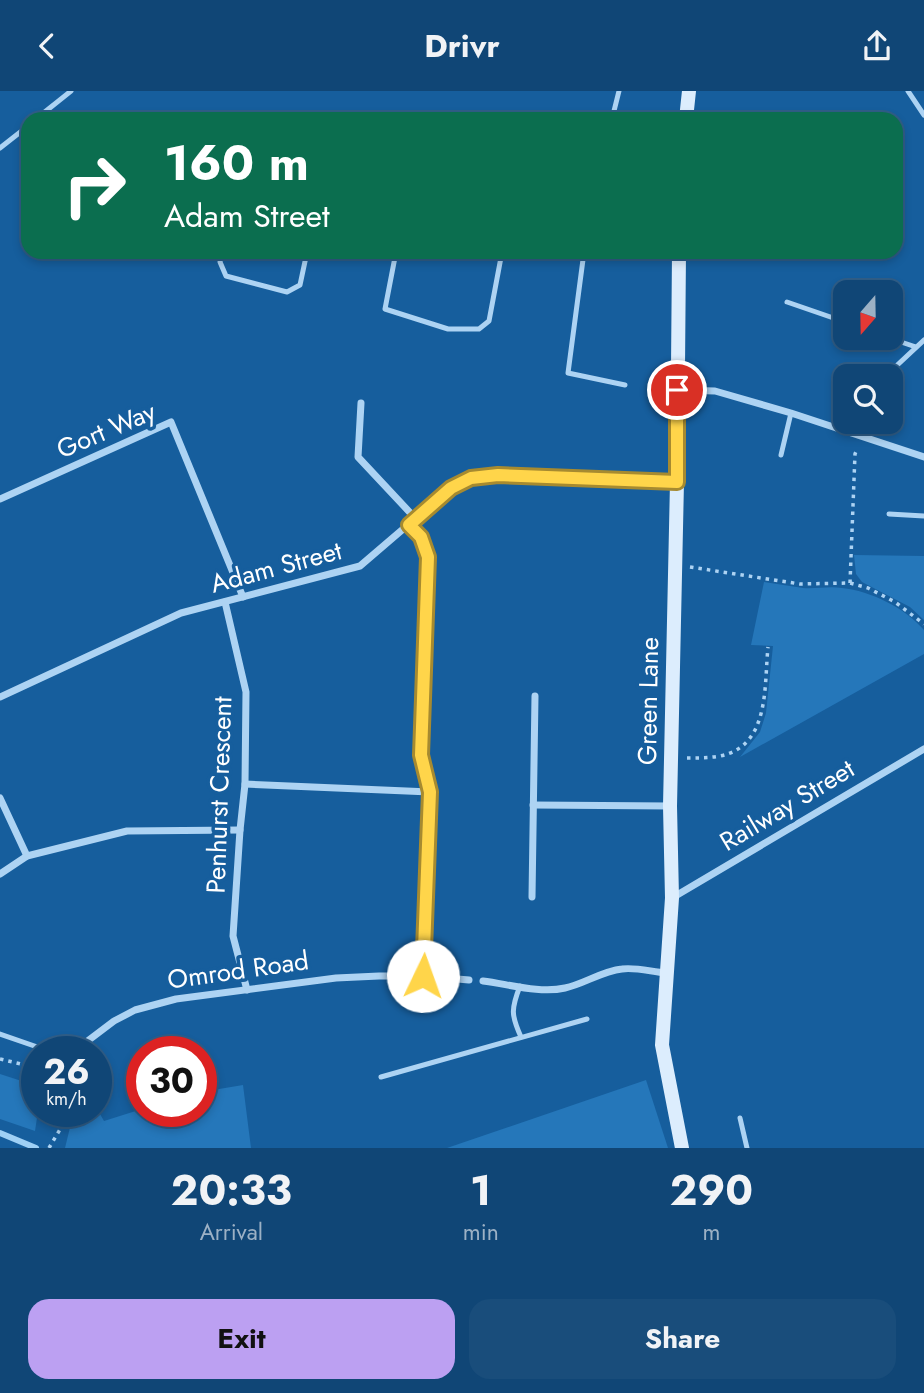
<!DOCTYPE html>
<html lang="en">
<head>
<meta charset="utf-8">
<style>
	body { margin:0; font-family:Jost,sans-serif; background:#194d7b; color:#f1f3f6; height:100vh; display:flex; flex-direction:column; font-size:26px; white-space:nowrap }
	* { box-sizing:border-box; margin:0 }
	p { font-size:23px; color:#9cb1c5 }
	.icon { flex:none; width:38px; height:38px; fill:none; stroke:currentColor; stroke-width:2; stroke-linecap:round; stroke-linejoin:round }
	.map { position:relative; height:1057px; overflow:hidden }
	.side { display:flex; flex-direction:column; background:#104676; flex:1 }
	.side>* { flex:none }
	.guide { position:absolute; left:21px; top:21px; width:882px; height:147px; border-radius:21px; box-shadow:0 4px 10px #0003,0 0 0 2px #305e88; background:#0b6e4f; color:#fff; overflow:hidden }
	.needle { width:46px; rotate:200deg }
	.controls { position:absolute; left:833px; top:189px; display:grid; gap:14px }
	.controls a { display:grid; place-items:center; width:70px; height:70px; border-radius:14px; background:#104676; box-shadow:0 4px 10px #0003,0 0 0 2px #305e88; font-size:35px }
	.speed { position:absolute; left:21px; top:945px; display:flex; gap:14px; font-size:35px; font-weight:700; text-align:center }
	.speed>* { display:grid; place-content:center; width:91px; height:91px; border-radius:50%; background:#104676; box-shadow:0 4px 10px #0003,0 0 0 2px #305e88; line-height:1 }
	.speed small { font-size:18px; font-weight:400 }
	.speed .limit { border:10px solid #d22; background:#fff; color:#111 }
	.pin { position:absolute; display:grid; place-items:center; width:60px; height:60px; color:#fff; margin:-30px; border:4px solid #fff; border-radius:50%; box-shadow:0 2px 7px #0007 }
	.me { position:absolute; width:77px; margin:-38px; rotate:3deg; stroke-linejoin:round; filter:drop-shadow(0 0 5px #0008) }
	.turn { display:flex; align-items:center; gap:24px; height:147px; padding:0 28px; font-size:32px }
	.turn .icon { width:91px; height:91px; stroke-width:2.5 }
	.turn b { display:block; font-size:49px; line-height:60px }
	.eta { display:flex; justify-content:space-evenly; align-items:center; height:119px; text-align:center }
	.eta b { font-size:42px; font-weight:700; line-height:49px }
	.action { display:flex; gap:14px; margin-top:auto; padding:14px 28px }
	.action a { flex:1; height:80px; border-radius:21px; background:#bca0f2; color:#111; font-size:28px; font-weight:700; line-height:80px; text-align:center }
	.action a+a { background:#194d7b; color:#f1f3f6 }
	header { display:flex; justify-content:space-between; align-items:center; height:91px; padding:0 28px; background:#104676; font-size:32px; font-weight:700 }
	.map>svg:first-child { display:block }
	.green { fill:#2577ba }
	.lines { fill:none; stroke-linecap:round; stroke-linejoin:round }
	.stream { stroke:#9fd0f5; stroke-width:6 }
	.path { stroke:#add3f3; stroke-width:3.5; stroke-dasharray:3.5 5; stroke-linecap:butt }
	.lane { stroke:#add3f3; stroke-width:5 }
	.street { stroke:#add3f3; stroke-width:7 }
	.secondary { stroke:#dcedfd; stroke-width:14 }
	.route-casing { stroke:#a68a30; stroke-width:18 }
	.route { stroke:#ffd54a; stroke-width:12 }
	.labels { text-anchor:middle; dominant-baseline:central; stroke-width:7; stroke-linejoin:round; paint-order:stroke }
	.street-label { font-size:26px; fill:#fff; stroke:#165e9d }
</style>
</head>
<body>
<header><svg class="icon" aria-label="back" viewBox="0 0 24 24"><path d="M15 5l-7 7 7 7"/></svg>Drivr<svg class="icon" aria-label="share" viewBox="0 0 24 24"><path d="M12 15V3M7 8l5-5 5 5M5 13v7h14v-7"/></svg></header>
<div class="map">
<svg width="924" height="1057" viewBox="0 0 924 1057">
	<rect width="100%" height="100%" fill="#165e9d"/>
	<g class="green">
		<polygon points="854,464 924,465 924,529 910,516 862,491 856,483"/>
		<path d="M764,491C777,493 790,495 803,497C816,498 829,495 842,497C871,500 905,517 924,539V563L740,666L760,641L766,622L773,555L751,554Z"/>
		<polygon points="0,983 37,995 37,1020 38,1020 35,1040 0,1028"/>
		<polygon points="646,989 668,1057 447,1057"/>
		<polygon points="243,994 251,1057 65,1057 74,1020 96,1020 96,1016 104,1030 142,1018 142,1020 201,1020 201,1001"/>
	</g>
	<g class="lines">
		<polyline class="stream" points="0,1042 36,1057"/>
		<g class="path">
			<polyline points="690,476 800,493 850,492 868,497 895,511 924,533"/>
			<polyline points="850,492 855,363 857,358"/>
			<path d="M687,667C698,667 709,667 720,665C770,655 764,596 768,556"/>
			<polyline points="0,968 21,973 37,986"/>
			<polyline points="49,1057 65,1030 62,1020"/>
		</g>
		<g class="lane">
			<polyline points="908,0 924,24"/>
			<polyline points="36,28 71,0"/>
			<polyline points="612,28 619,0"/>
			<polyline points="0,57 28,35"/>
			<polyline points="222,161 220,171 226,185 287,201 300,194 307,161"/>
			<polyline points="396,161 385,218 448,238 479,238 489,230 502,161"/>
			<polyline points="584,161 568,282 625,294"/>
			<polyline points="787,211 845,231"/>
			<polyline points="889,247 916,256"/>
			<polyline points="889,285 892,279 924,249"/>
			<polyline points="863,345 869,331"/>
			<polyline points="781,364 791,322"/>
			<polyline points="889,423 924,425"/>
			<path d="M520,895C511,918 511,924 521,946"/>
			<polyline points="0,943 46,959"/>
			<polyline points="381,986 587,928"/>
			<polyline points="740,1027 747,1057"/>
		</g>
		<g class="street">
			<polyline points="677,299 715,300 791,322 924,366"/>
			<polyline points="361,312 358,366 416,428"/>
			<polyline points="0,408 171,331 243,506"/>
			<polyline points="409,434 421,446 428,466 421,664 430,701 423,885"/>
			<polyline points="225,511 246,601 245,693 240,739 233,845 247,899"/>
			<polyline points="0,606 181,522 360,475 451,397 471,387 498,384 677,391"/>
			<polyline points="245,693 430,701"/>
			<polyline points="0,707 27,765"/>
			<polyline points="533,714 670,715"/>
			<polyline points="0,783 27,765 127,740 240,739"/>
			<polyline points="532,806 535,605"/>
			<polyline points="672,807 924,658"/>
			<path d="M483,890C508,893 540,903 565,897C584,893 602,880 622,878C636,876 652,881 666,882"/>
			<polyline points="46,959 53,961"/>
			<polyline points="73,961 114,930 135,919 176,908 336,887 379,885 423,885 469,889"/>
		</g>
		<g class="secondary">
			<polyline points="686,28 689,0"/>
			<polyline points="679,161 677,391 670,715 672,807 662,954 682,1057"/>
		</g>
	</g>
	<g class="lines">
		<g class="route-casing">
			<polyline id="route" points="423,885 430,701 421,664 428,466 421,446 409,434 451,397 471,387 498,384 677,391 677,299"/>
		</g>
		<use href="#route" class="route"/>
	</g>
	<g class="labels">
		<g class="street-label">
			<text transform="translate(106 339) rotate(-23)">Gort Way</text>
			<text transform="translate(276 476) rotate(-15)">Adam Street</text>
			<text transform="translate(648 610) rotate(-89)">Green Lane</text>
			<text transform="translate(219 704) rotate(-88)">Penhurst Crescent</text>
			<text transform="translate(787 714) rotate(-31)">Railway Street</text>
			<text transform="translate(238 879) rotate(-8)">Omrod Road</text>
		</g>
	</g>
</svg>
<div class="controls">
<a><svg class="needle" viewBox="-14 -14 28 28"><path d="M0-13l5 13h-10z" fill="#e53935"/><path d="M0 13l5-13h-10z" fill="#9cb1c5"/></svg></a>
<a><svg class="icon" aria-label="search" viewBox="0 0 24 24"><circle cx="10" cy="10" r="6"/><path d="M15 15l6 6"/></svg></a>
</div>
<div class="speed"><div>26<small>km/h</small></div><div class="limit">30</div></div>
<div class="pin" style="left:677px;top:299px;background:#d93025"><svg class="icon" aria-label="arrive" viewBox="0 0 24 24"><path d="M6 21V4h12l-3 4 3 4H6"/></svg></div>
<svg class="me" style="left:423px;top:885px" viewBox="-20 -20 40 40"><circle r="19" fill="#fff"/><path d="M0-13L10 11 0 6-10 11z" fill="#ffd54a"/></svg>
<div class="guide">
<div class="turn"><svg class="icon" aria-label="right" viewBox="0 0 24 24"><path d="M7 20v-9h11M14 6l5 5-5 5"/></svg><div><b>160 m</b>Adam Street</div></div>
</div>
</div>
<section class="side">
<div class="eta">
<div><b>20:33</b><p>Arrival</p></div>
<div><b>1</b><p>min</p></div>
<div><b>290</b><p>m</p></div>
</div>
<div class="action"><a>Exit</a><a>Share</a></div>
</section>
</body>
</html>
